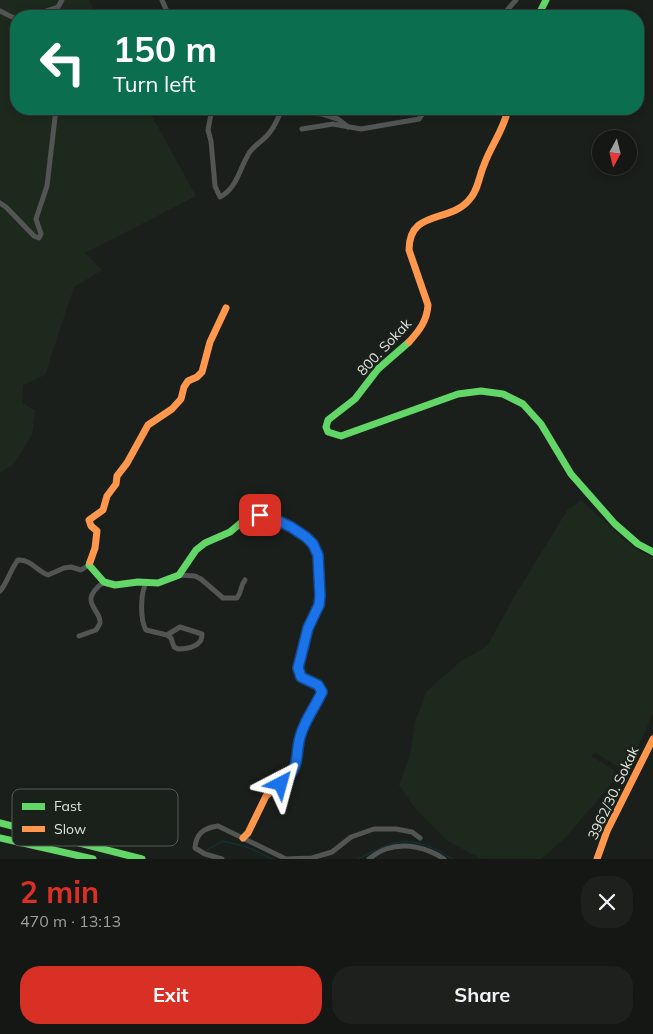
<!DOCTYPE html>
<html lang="en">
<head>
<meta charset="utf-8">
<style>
	body { margin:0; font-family:Mulish,sans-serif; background:#1d201d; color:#f1f3f6; height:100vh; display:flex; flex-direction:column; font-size:19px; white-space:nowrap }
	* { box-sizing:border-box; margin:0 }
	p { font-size:16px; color:#9d9fa0 }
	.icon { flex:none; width:28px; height:28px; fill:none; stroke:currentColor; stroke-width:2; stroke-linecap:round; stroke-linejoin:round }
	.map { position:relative; height:859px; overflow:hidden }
	.side { display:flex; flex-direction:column; background:#141714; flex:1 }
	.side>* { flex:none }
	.top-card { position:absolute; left:10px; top:10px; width:634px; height:105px; border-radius:20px; box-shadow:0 2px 8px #0003,0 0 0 1px #333634; background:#0b6e4f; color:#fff; overflow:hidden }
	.needle { width:32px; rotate:187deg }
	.buttons { position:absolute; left:592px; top:130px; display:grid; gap:10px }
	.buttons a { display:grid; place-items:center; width:45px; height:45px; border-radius:50%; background:#141714; box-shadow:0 2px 8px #0003,0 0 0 1px #333634; font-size:25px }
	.pin { position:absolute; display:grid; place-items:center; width:42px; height:42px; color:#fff; margin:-21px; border-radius:10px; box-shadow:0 2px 8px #0006 }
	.me { position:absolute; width:55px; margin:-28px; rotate:39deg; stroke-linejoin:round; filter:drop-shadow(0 0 4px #0008) }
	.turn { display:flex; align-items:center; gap:18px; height:105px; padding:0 20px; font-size:22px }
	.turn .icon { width:65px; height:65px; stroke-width:2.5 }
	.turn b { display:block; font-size:35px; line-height:42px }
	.round { display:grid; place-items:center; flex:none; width:52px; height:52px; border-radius:20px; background:#1d201d }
	.headline { display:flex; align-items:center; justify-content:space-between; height:85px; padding:0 20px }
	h1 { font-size:30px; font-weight:700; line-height:38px; color:#d93025 }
	.action { display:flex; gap:10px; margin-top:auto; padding:10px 20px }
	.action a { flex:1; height:58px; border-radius:20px; background:#d93025; color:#fff; font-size:20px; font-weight:700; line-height:58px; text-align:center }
	.action a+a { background:#1d201d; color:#f1f3f6 }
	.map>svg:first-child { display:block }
	.built { fill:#1e291e }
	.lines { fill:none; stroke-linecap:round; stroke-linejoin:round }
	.stream { stroke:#0b373e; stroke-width:1 }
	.street { stroke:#525553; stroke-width:5 }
	.fast { stroke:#63d668; stroke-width:7 }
	.slow { stroke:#ff974d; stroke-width:7 }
	.route-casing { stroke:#114b97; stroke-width:12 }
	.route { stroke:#1a73e8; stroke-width:9 }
	.labels { text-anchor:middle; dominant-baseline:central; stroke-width:5; stroke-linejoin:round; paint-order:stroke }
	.street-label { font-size:14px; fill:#e1e5e1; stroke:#1a201a }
	.key { fill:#1a201a; stroke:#565b56; stroke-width:1 }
	.key-label { font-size:14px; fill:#e1e5e1 }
</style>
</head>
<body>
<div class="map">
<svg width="653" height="859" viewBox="0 0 653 859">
	<rect width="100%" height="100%" fill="#1b1f1b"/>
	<g class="built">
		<polygon points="0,0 89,0 98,16 16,16 16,109 148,109 196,196 85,253 102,270 74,287 45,375 23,385 22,403 35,410 32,434 13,465 0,472"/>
		<polygon points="581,500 622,538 641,552 653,557 653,713 644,734 627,767 619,767 594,752 591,756 614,770 613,782 566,837 541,859 482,859 449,842 416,809 399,785 410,756 415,722 427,691 460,662 487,646 513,599 568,509 573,507"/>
	</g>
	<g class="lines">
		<g class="stream">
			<polyline points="207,850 223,841 247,847 272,859"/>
			<path d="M358,859C397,838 413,834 452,859"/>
		</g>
		<g class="street">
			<polyline points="162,0 169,16"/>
			<polyline points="0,11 16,19"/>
			<polyline points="37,16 43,12 58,7 62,0"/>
			<polyline points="502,16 516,0"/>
			<path d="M212,109L208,130L211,141L215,186L220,197C237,188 239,170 248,155C253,145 264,141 270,132C275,126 278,118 281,111L322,114L338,119L348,127"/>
			<polyline points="302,129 333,124 361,129 419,119 426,109"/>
			<polyline points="0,203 6,207 34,236 39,238 41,234 36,219 47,186 56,109"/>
			<path d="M179,575L195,576L201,579L223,598H237C242,592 240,586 245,580"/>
			<path d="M147,582C140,591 140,620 146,630L167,635L171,638L174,647L178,649C188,649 203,646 202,634L180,627L167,635"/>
			<path d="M0,591C8,582 10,570 18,560C30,559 37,571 48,575L64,568L71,567L81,570L89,565"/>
			<path d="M79,636L96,630C97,628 99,626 100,623C102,610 76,602 104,582"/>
			<path d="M222,859L205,854L195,848C196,834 203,828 218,826L286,859L312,858L332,852L351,837L374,829H396L412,832L420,838"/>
			<path d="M369,859C374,855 380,851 386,849C406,842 428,848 444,859"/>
		</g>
		<g class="fast">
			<polyline points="538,16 546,0"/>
			<polyline points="409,342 378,369 355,399 328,420 326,427 328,432 341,436 458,394 481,391 503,394 523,404 541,424 571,474 615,524 638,544 653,552"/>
			<polyline points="90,562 89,565 104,582 115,585 138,582 158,583 179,575 196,550 205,543 230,532 242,522 254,516 265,516 291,527 306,537 313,544 317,551 319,563 320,591"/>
			<polyline points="0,823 142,859"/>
			<polyline points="0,838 93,859"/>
		</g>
		<g class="slow">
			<path d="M409,342C419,331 427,321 428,305L409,250C409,209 450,223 469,200C478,191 479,176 484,165C491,145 504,130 508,109"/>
			<polyline points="90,562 95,548 97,531 91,526 89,520 103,510 107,496 116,484 117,476 127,463 148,425 172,409 181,399 184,387 188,381 197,377 202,372 210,342 226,308"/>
			<path d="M243,838L248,833L266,796L286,779L297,763L301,733L322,692L318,685L301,677C296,663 303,642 308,628C313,615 320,606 320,591"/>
			<polyline points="597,859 607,831 653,739"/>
		</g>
	</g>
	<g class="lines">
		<g class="route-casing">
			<path id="route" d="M260,515L270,517L291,527L306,537L313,544L318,555L320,596L319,605L308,628L298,668L301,677L318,685L322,692C316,705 307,717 302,731C293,753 304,765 281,784"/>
		</g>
		<use href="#route" class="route"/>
	</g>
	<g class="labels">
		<g class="street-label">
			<text transform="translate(384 347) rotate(-47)">800. Sokak</text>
			<text transform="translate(613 793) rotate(-65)">3962/30. Sokak</text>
		</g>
	</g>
	<rect x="12" y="789" width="166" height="57" rx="8" class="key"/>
	<rect x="22" y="803" width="23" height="7" fill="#63d668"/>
	<rect x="22" y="826" width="23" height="6" fill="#ff974d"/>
	<g class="key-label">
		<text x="54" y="811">Fast</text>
		<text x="54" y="834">Slow</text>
	</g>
</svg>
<div class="buttons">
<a><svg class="needle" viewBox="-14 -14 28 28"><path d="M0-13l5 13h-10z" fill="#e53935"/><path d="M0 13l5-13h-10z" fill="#9d9fa0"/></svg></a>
</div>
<div class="pin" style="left:260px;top:515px;background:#d93025"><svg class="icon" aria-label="arrive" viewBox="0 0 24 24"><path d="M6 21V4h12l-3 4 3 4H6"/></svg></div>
<svg class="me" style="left:281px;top:784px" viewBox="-20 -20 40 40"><path d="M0-17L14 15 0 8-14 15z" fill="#1a73e8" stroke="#fff" stroke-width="4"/></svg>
<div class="top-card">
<div class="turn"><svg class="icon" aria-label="left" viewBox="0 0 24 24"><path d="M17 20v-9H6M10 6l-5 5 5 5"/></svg><div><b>150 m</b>Turn left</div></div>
</div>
</div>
<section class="side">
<div class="headline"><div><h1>2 min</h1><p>470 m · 13:13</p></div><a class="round"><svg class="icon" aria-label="close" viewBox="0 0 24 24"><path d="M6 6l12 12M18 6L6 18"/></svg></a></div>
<div class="action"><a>Exit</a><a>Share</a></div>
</section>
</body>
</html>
